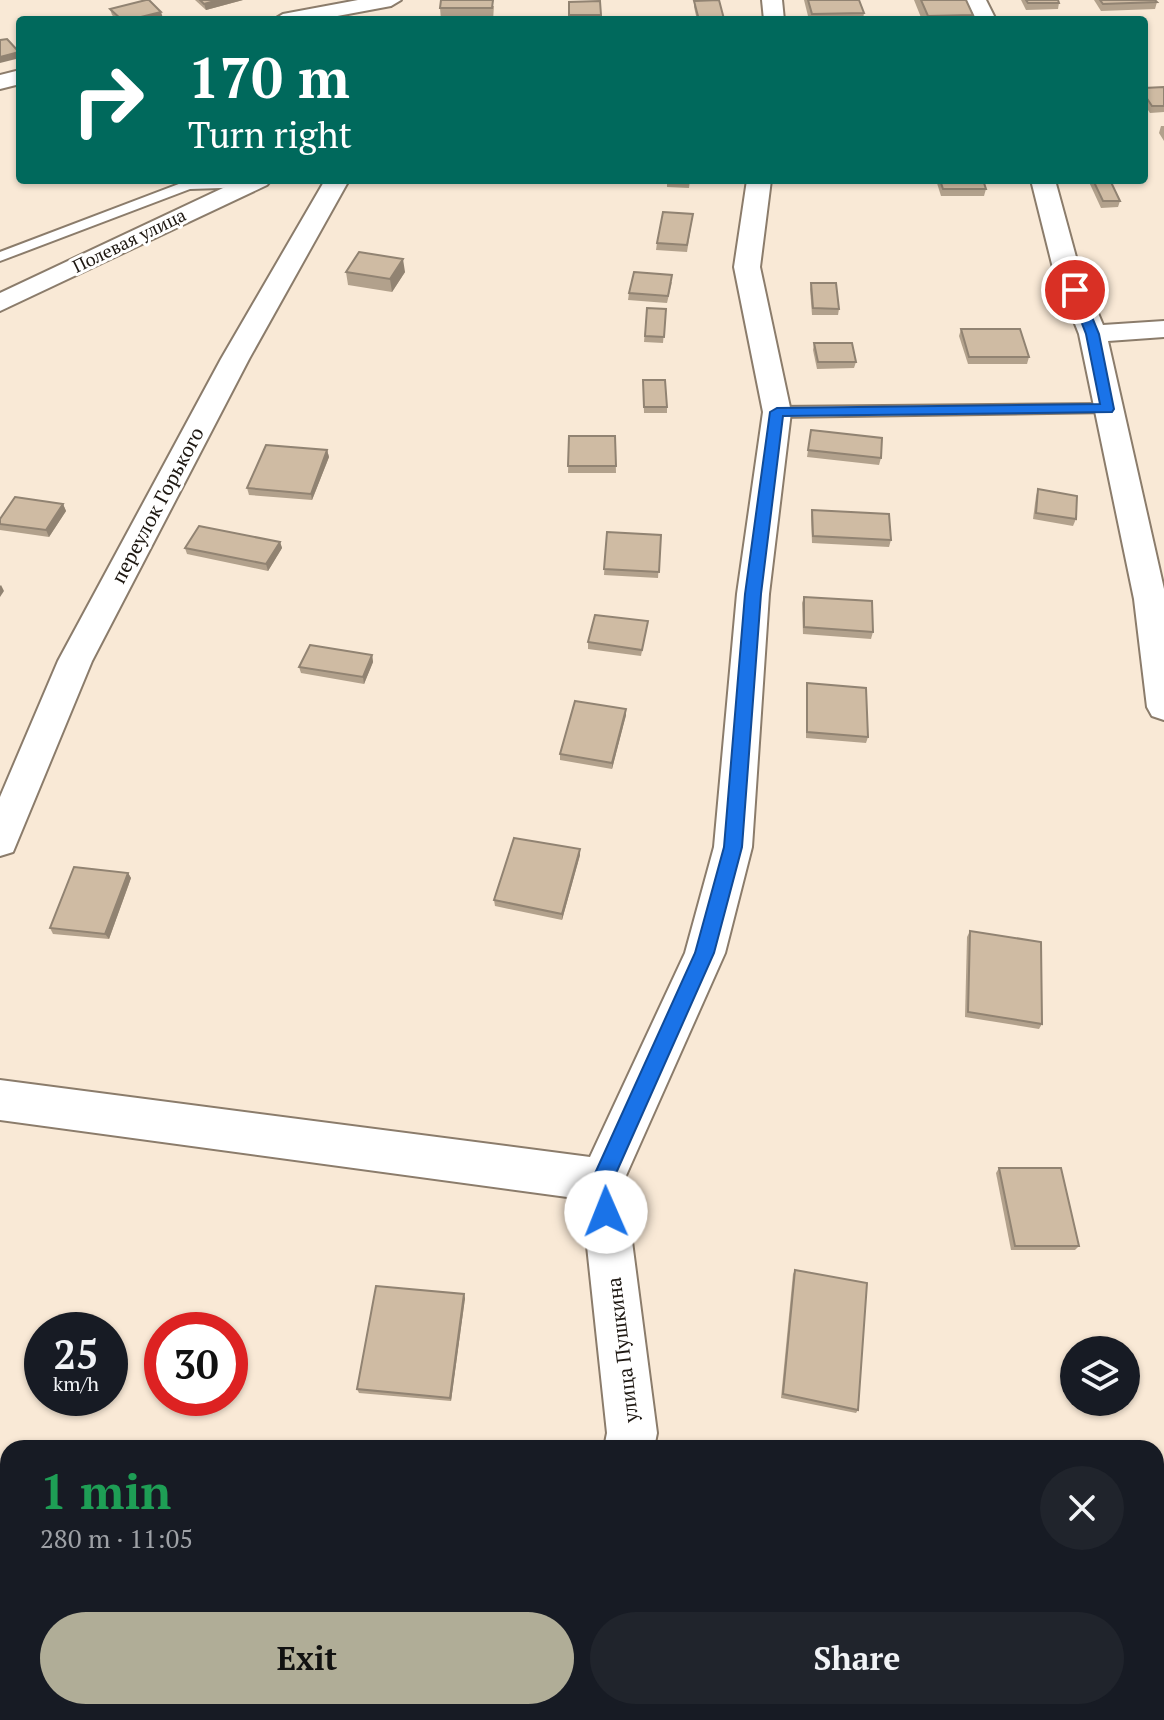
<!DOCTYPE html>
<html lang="en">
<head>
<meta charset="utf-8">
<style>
	body { margin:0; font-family:"PT Serif",serif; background:#20242c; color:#f1f3f6; height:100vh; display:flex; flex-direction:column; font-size:30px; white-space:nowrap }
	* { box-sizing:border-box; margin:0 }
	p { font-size:26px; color:#9ea1a6 }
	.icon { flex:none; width:44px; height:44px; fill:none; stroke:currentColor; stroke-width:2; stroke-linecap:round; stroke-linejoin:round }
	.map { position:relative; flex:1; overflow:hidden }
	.side { position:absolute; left:0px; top:1440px; width:1164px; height:280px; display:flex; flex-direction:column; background:#171b24; border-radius:24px 24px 0 0; box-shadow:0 2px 6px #0004 }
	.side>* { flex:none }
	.banner { position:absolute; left:16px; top:16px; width:1132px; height:168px; border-radius:8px; box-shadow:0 2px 6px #0004; background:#00695c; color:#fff; overflow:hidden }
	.buttons { position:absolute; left:1060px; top:1336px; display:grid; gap:16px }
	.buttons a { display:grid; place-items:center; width:80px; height:80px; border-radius:50%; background:#171b24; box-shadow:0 2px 6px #0004; font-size:40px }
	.speed { position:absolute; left:24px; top:1312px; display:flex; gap:16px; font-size:40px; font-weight:700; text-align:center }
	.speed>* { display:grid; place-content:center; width:104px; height:104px; border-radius:50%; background:#171b24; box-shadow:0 2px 6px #0004; line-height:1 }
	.speed small { font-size:20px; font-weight:400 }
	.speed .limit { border:12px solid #d22; background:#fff; color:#111 }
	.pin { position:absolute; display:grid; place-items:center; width:68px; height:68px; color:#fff; margin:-34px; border:4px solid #fff; border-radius:50%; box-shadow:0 2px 8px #0007 }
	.me { position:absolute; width:88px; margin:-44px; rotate:359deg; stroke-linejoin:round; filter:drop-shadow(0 0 6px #0008) }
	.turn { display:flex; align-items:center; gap:28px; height:168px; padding:0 40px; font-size:36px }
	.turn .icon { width:104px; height:104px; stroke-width:2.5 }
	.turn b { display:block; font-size:56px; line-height:68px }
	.round { display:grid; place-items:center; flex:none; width:84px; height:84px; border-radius:42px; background:#20242c }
	.head { display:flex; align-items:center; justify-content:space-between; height:136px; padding:0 40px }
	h1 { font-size:48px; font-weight:800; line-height:60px; color:#1e9e55 }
	.button { display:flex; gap:16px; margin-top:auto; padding:16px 40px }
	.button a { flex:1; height:92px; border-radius:48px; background:#b0ad97; color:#111; font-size:32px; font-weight:800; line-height:92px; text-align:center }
	.button a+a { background:#20242c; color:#f1f3f6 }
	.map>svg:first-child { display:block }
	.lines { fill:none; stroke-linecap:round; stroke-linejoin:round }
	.lane-casing { stroke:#8b7c6b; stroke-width:4 }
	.street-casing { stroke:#8b7c6b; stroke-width:4 }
	.lane { fill:#fff; fill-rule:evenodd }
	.street { fill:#fff; fill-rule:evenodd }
	.wall { fill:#b2a18c }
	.shaded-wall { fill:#918372 }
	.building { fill:#cfbba3; stroke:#918372; stroke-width:2 }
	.route { fill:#1a73e8; stroke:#114b97; stroke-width:2 }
	.labels { text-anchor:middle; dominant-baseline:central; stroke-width:6; stroke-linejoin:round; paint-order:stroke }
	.far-street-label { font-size:18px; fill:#1e1812; stroke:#fff }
	.street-label { font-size:20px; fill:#1e1812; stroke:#fff }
</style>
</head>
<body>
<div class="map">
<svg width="1164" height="1720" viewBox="0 0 1164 1720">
	<rect width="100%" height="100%" fill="#f9e9d6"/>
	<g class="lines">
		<g class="lane-casing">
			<g id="lane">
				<polygon points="254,180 257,183 251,187 190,189 0,261 0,252 184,182"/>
				<polygon points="1107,404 1112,406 1112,412 777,417 769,412 777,407"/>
			</g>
		</g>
		<g class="street-casing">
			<g id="street">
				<polygon points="358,0 401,0 391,6 316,20 273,20 283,14"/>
				<polygon points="762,0 782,0 784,20 764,20"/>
				<polygon points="966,0 986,0 996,20 976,20"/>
				<polygon points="20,70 20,84 0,89 0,75"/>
				<polygon points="240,180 271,180 267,185 0,311 0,293"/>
				<polygon points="325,180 349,180 249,359 92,661 13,852 0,856 0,797 58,661 221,359"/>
				<polygon points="747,180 771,180 760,267 791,412 769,594 752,847 725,953 624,1180 657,1433 654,1448 604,1448 607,1433 582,1199 0,1120 0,1080 590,1157 685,953 714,847 737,594 763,412 734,267"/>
				<polygon points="1031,180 1055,180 1079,268 1103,325 1164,321 1164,337 1108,341 1164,589 1164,720 1152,716 1147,707 1134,599 1079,334 1053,268"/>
				<polygon points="557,1712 613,1712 612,1720 556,1720"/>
			</g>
		</g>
		<use href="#lane" class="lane"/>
		<use href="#street" class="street"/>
	</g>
	<g class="wall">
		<polygon points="195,0 243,0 206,10"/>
		<polygon points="804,0 859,0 864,13 863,20 809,20"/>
		<polygon points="914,0 966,0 973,15 972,20 922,20"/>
		<polygon points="1021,0 1058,0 1059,3 1058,9 1026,10"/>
		<polygon points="1094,0 1155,0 1157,2 1155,9 1101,11"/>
		<polygon points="600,1 601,20 569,20 569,2"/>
		<polygon points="694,1 724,19 724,20 697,20 694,7"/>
		<polygon points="494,6 493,20 441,20 440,8"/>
		<polygon points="110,9 163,18 154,20 117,20 112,15"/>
		<polygon points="1164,87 1164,112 1150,113 1144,104 1144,88"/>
		<polygon points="1161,126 1164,126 1164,141 1159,133"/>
		<polygon points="667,180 690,180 689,188 667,187"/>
		<polygon points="936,180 983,180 986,189 984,196 941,196"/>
		<polygon points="1089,180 1110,180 1120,201 1118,207 1101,208 1089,182"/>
		<polygon points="693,214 687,252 656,250 657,243"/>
		<polygon points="346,272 405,272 392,292 348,285"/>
		<polygon points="672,282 667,303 628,300 629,293"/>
		<polygon points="811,283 839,309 838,315 812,315 810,289"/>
		<polygon points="647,308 666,309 663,343 644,342"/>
		<polygon points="961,329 1029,357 1027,364 968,364 959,336"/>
		<polygon points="814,343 856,362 854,368 817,369 813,350"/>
		<polygon points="643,380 667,407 667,413 644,413"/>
		<polygon points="811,430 881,458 879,465 807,457"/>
		<polygon points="569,436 615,436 616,473 568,473"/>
		<polygon points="327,450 329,457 312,500 249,495 247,488"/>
		<polygon points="1038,489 1076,519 1073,526 1033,519 1036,496"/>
		<polygon points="63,504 66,511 49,537 0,530 0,519"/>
		<polygon points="812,510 891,540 889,547 812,543 811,516"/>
		<polygon points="607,532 661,535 658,578 604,575"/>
		<polygon points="280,542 282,548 268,571 187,554 185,548"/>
		<polygon points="804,597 873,632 871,639 803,634 802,603"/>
		<polygon points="648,621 641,656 588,649 588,642"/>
		<polygon points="372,655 373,662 364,684 301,673 299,667"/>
		<polygon points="807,683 868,737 866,743 806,738 806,690"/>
		<polygon points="626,709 626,715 612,769 560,760 560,754"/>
		<polygon points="580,849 580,855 562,920 495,906 494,900"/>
		<polygon points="128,873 131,878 109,939 53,934 50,928"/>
		<polygon points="970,931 1042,1024 1039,1029 965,1017 967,937"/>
		<polygon points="999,1168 1079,1246 1075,1250 1011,1250 996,1173"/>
		<polygon points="795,1270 858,1410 856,1413 781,1398 793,1274"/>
		<polygon points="465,1298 451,1401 359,1393 357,1389"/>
	</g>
	<g class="shaded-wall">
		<polygon points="218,0 243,0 206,10 204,4"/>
		<polygon points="161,12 163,18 154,20 129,20"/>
		<polygon points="19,52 20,58 0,63 0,57"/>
		<polygon points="403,259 405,272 392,292 390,279"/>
		<polygon points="327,450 329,457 312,500 311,494"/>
		<polygon points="63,504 66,511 49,537 46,530"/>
		<polygon points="280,542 282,548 268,571 266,564"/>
		<polygon points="1,585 4,591 0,597 0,586"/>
		<polygon points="372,655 373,662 364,684 363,677"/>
		<polygon points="626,709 626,715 612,769 612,763"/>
		<polygon points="580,849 580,855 562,920 562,914"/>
		<polygon points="128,873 131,878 109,939 105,934"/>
		<polygon points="464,1294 465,1298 451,1401 450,1398"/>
	</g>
	<g class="building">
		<polygon points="146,0 149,0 161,12 129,20 122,20 110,9"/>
		<polygon points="200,0 218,0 204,4"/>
		<polygon points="441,0 493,0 492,8 440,8"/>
		<polygon points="719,0 724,19 699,20 694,1"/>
		<polygon points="808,0 859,0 864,13 812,14"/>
		<polygon points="921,0 966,0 973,15 928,16"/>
		<polygon points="1026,0 1058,0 1059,3 1028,3"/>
		<polygon points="1100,0 1155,0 1157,2 1103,4"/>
		<polygon points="600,1 601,15 569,15 569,2"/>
		<polygon points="7,39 19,52 0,57 0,40"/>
		<polygon points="1164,87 1164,106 1152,106 1144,94 1144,88"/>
		<polygon points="667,180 690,180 689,182"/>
		<polygon points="940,180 983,180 986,189 943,189"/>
		<polygon points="1093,180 1110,180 1120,201 1103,201"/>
		<polygon points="663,212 693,214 687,245 657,243"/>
		<polygon points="359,252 403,259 390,279 346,272"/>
		<polygon points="634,272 672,275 668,296 629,293"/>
		<polygon points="811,283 836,283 839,309 813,308"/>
		<polygon points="647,308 666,309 664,337 645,336"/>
		<polygon points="961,329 1020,329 1029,357 969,357"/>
		<polygon points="814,343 852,343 856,362 818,362"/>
		<polygon points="643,380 665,380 667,407 644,407"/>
		<polygon points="811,430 882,438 881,458 808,450"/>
		<polygon points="569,436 615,436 616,466 568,466"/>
		<polygon points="266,445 327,450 311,494 247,488"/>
		<polygon points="1038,489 1077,496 1076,519 1036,513"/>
		<polygon points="15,497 63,504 46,530 0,524 0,519"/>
		<polygon points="812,510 889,514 891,540 813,536"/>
		<polygon points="199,526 280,542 266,564 185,548"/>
		<polygon points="607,532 661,535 659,572 604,569"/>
		<polygon points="804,597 872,601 873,632 804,627"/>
		<polygon points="595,615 648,621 642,650 588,642"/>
		<polygon points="310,645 372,655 363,677 299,667"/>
		<polygon points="807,683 866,688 868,737 807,732"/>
		<polygon points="575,701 626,709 612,763 560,754"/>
		<polygon points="514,838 580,849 562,914 494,900"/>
		<polygon points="74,867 128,873 105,934 50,928"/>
		<polygon points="970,931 1041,942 1042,1024 968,1012"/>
		<polygon points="999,1168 1061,1168 1079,1246 1015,1246"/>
		<polygon points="795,1270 867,1283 858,1410 783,1394"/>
		<polygon points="376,1286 464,1294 450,1398 357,1389"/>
		<rect x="756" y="1712" width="64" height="8"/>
	</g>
	<polygon class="route" points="1070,287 1081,290 1099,334 1114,409 1112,412 783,416 761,594 742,847 714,953 613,1180 617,1212 614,1219 606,1222 598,1219 592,1180 695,953 724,847 745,594 770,412 777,408 1100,404 1086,334 1069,290"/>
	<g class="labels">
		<g class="far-street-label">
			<text transform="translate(129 240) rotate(-26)">Полевая улица</text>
		</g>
		<g class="street-label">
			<text transform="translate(157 505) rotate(-62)">переулок Горького</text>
			<text transform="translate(622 1350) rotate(-97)">улица Пушкина</text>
		</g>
	</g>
</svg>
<div class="buttons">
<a><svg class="icon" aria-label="layers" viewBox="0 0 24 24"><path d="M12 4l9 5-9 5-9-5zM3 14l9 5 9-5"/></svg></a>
</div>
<div class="speed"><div>25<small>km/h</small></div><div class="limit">30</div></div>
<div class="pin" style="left:1075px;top:290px;background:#d93025"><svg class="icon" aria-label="arrive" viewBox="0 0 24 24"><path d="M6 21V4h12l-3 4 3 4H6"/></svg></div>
<svg class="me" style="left:606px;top:1212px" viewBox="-20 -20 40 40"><circle r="19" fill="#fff"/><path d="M0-13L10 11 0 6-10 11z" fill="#1a73e8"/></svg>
<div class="banner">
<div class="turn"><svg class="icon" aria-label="right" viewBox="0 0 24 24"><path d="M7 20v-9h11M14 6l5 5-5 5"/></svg><div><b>170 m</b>Turn right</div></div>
</div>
<section class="side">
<div class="head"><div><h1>1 min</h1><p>280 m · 11:05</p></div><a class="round"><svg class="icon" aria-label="close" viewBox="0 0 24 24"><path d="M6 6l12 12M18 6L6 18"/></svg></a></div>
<div class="button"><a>Exit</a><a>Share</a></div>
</section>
</div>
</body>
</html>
